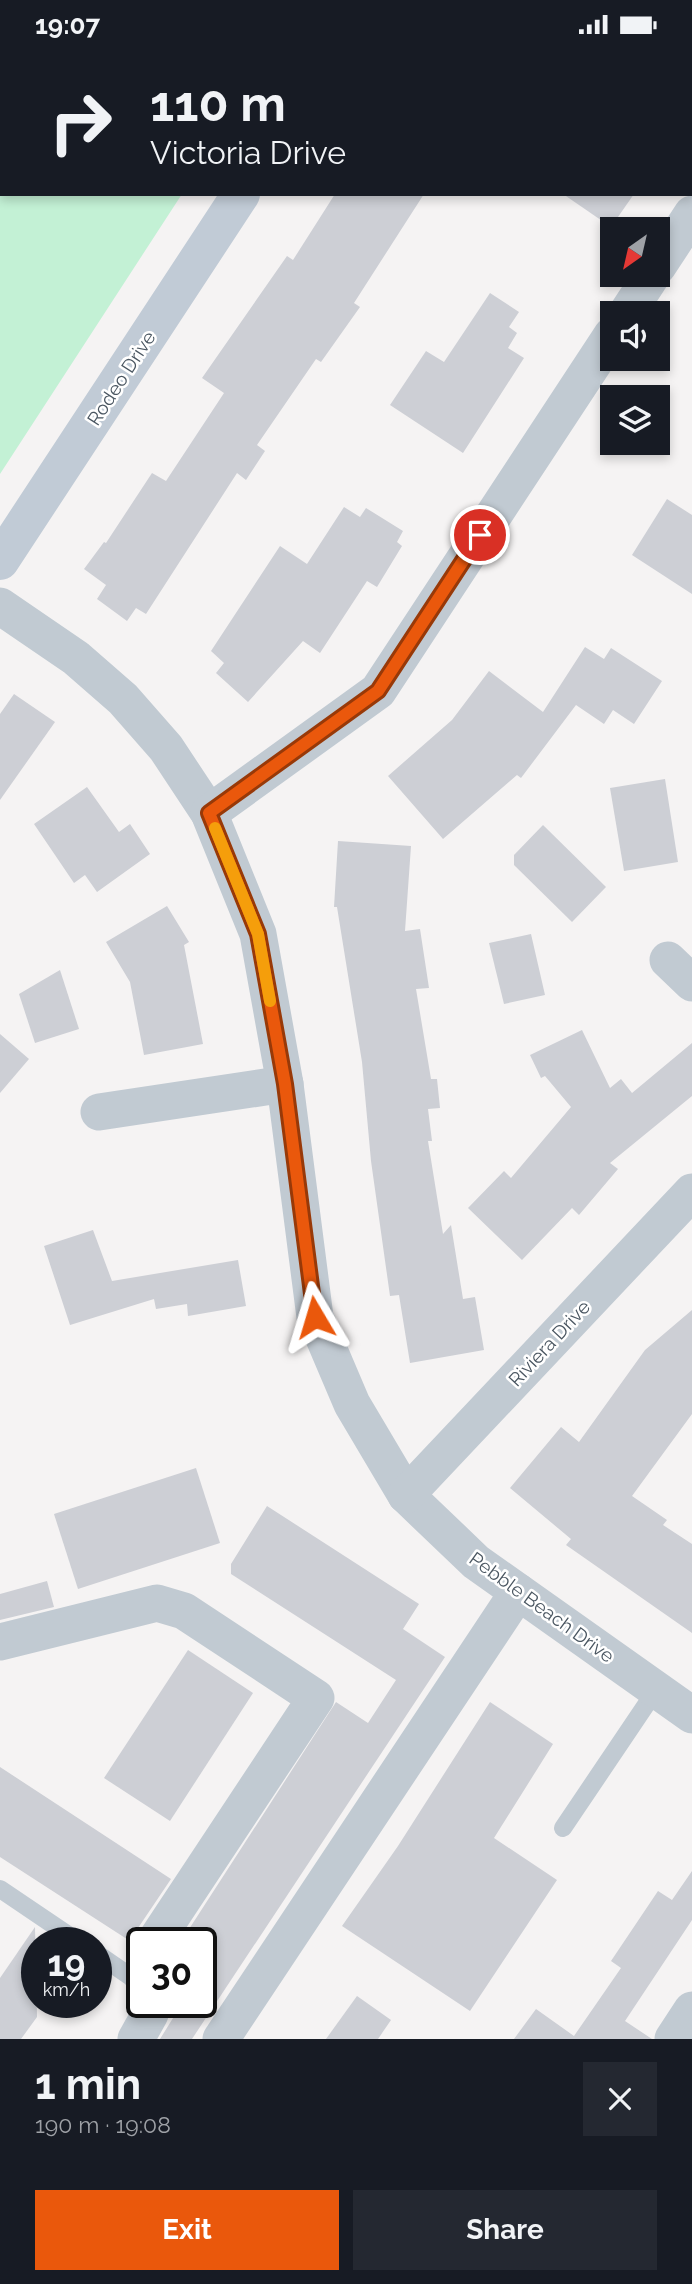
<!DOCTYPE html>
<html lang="en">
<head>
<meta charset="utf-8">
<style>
	body { margin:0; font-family:Raleway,sans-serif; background:#242831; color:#f1f3f6; height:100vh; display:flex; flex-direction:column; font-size:26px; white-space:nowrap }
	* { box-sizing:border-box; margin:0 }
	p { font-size:23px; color:#9ea1a6 }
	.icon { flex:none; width:38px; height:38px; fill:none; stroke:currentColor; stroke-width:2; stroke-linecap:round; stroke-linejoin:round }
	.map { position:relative; height:1990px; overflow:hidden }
	.drawer { display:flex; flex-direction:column; background:#171b24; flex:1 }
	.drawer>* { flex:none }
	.top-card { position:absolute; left:0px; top:0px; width:693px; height:147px; box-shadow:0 4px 10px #0003; background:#171b24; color:#f1f3f6; overflow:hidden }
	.needle { width:46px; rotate:214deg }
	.tools { position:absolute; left:600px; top:168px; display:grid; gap:14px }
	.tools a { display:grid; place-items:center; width:70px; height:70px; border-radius:0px; background:#171b24; box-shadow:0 4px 10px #0003; font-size:35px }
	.speed { position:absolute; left:21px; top:1878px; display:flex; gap:14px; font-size:35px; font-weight:700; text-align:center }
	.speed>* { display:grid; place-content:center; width:91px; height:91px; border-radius:50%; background:#171b24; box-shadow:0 4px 10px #0003; line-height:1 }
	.speed small { font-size:18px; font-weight:400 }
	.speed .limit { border:4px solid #111; border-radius:10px; background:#fff; color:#111 }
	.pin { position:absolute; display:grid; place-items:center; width:60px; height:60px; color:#fff; margin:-30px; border:4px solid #fff; border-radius:50%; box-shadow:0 2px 7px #0007 }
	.me { position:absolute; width:77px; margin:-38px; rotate:353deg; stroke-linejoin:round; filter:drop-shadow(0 0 5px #0008) }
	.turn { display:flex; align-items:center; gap:24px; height:147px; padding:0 35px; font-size:32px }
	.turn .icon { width:91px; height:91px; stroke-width:2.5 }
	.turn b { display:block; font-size:49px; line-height:60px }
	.round { display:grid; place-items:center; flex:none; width:74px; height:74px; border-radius:0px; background:#242831 }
	.summary { display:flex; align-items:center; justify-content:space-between; height:119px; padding:0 35px }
	h1 { font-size:42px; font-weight:700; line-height:52px }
	.cta { display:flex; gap:14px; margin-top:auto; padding:14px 35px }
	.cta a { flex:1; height:80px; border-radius:0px; background:#ea580c; color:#fff; font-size:28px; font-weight:700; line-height:80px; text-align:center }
	.cta a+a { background:#242831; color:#f1f3f6 }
	.status { display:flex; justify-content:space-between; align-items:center; height:49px; padding:0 35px; background:#171b24; direction:ltr }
	.status svg { height:19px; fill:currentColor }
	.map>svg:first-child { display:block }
	.green { fill:#c3f1d5 }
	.building { fill:#cdcfd5 }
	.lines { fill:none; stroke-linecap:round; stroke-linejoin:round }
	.lane { stroke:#c1cad2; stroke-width:18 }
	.street { stroke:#c1cad2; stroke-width:37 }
	.secondary { stroke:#c1cbd6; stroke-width:38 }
	.route-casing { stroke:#983908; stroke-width:18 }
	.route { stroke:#ea580c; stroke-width:12 }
	.slow { stroke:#f59e0b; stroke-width:12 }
	.labels { text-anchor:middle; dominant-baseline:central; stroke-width:5; stroke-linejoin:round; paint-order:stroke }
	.street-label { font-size:19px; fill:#4a5661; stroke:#fff }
</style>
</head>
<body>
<div class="status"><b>19:07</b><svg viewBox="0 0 49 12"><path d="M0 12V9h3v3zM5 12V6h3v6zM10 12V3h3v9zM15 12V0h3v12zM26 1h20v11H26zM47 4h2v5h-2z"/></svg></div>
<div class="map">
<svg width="692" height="1990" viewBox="0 0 692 1990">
	<rect width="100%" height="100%" fill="#f5f3f3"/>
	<polygon class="green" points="0,0 276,0 2,2 2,145 182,145 0,425"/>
	<g class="building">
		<polygon points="335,145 424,145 354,254 360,258 321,313 316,310 257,396 265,402 246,431 237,424 146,565 136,559 127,572 97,550 106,536 84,520 104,493 106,494 152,424 166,432 224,344 202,329 287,207 293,211"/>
		<polygon points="563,145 634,145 611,178"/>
		<polygon points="490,244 519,263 509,278 517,284 508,299 524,309 463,404 390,356 426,302 444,313"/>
		<polygon points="667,450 692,466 692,545 632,506"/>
		<polygon points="344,458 360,468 366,459 403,482 397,493 402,497 377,538 367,532 320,604 303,592 248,653 216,624 224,614 211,602 280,497 307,515"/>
		<polygon points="585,598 604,610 611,599 662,632 634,675 613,661 604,675 576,656 521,729 517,726 443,790 388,727 452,671 489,622 543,663"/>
		<polygon points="14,645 55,673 0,751 0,665"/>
		<polygon points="665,730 678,813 624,822 610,739"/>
		<polygon points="87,738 119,783 130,775 150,805 97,843 85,826 74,834 34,775"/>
		<polygon points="543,776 606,838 572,873 514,816 514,806"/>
		<polygon points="338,792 411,797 405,882 420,880 429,939 416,940 431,1030 437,1030 440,1059 428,1060 432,1092 428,1092 443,1185 451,1176 463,1250 475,1248 484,1301 410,1314 399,1246 390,1247 371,1112 362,1013 337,858 334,858"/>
		<polygon points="167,857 189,893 184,896 203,995 144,1006 130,933 106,893"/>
		<polygon points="531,885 545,946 504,955 489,894"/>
		<polygon points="60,921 79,980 35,994 19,945"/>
		<polygon points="582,981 610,1039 621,1030 632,1044 692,994 692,1047 610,1114 618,1120 579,1166 572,1159 522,1211 468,1159 504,1122 511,1129 571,1058 545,1027 541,1029 530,1006"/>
		<polygon points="0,985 29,1010 0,1044"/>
		<polygon points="93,1181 112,1232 238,1211 246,1257 188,1267 187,1255 156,1260 154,1250 70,1276 44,1197"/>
		<polygon points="692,1261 692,1365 632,1447 667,1471 663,1476 692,1495 692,1584 566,1496 571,1490 510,1439 561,1378 579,1393 645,1301"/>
		<polygon points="196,1419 220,1494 78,1540 54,1465"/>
		<polygon points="267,1457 419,1555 403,1580 445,1608 192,1990 160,1990 183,1953 201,1953 201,1894 180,1894 336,1653 368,1674 396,1631 231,1525 231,1515"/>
		<polygon points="47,1532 54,1558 0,1571 0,1545"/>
		<polygon points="188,1601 253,1644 170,1772 104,1729"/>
		<polygon points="490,1653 553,1695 494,1789 557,1831 470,1962 342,1877 398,1797"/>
		<polygon points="0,1718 171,1830 136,1882 133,1894 0,1808"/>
		<polygon points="692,1822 692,1871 625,1972 652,1990 514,1990 536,1960 574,1987 621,1919 611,1912 658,1842 672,1851"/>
		<polygon points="35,1878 37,1968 21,1990 0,1990 0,1929"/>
		<polygon points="357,1947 391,1971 378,1990 326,1990"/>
	</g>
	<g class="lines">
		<g class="lane">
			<polyline points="563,1779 656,1641"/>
			<polyline points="0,1840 80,1894"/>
			<polyline points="96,1904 131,1928 142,1942"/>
		</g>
		<g class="street">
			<polyline points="658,217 692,165"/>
			<polyline points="627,264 652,226"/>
			<polyline points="0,557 76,609 123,650 166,699 209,764 258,885 285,1035 315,1268 352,1355 406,1446 476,1513 692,1666"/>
			<polyline points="209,764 378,642 612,286"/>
			<polyline points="668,911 692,934"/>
			<polyline points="99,1063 285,1035"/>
			<polyline points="406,1446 692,1143"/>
			<polyline points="0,1593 157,1554 184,1562 316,1649 154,1894"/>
			<polyline points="136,1990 150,1965 147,1953"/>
			<polyline points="221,1990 518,1543"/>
			<polyline points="673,1990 692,1961"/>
		</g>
		<g class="secondary">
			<polyline points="336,2 337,0"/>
			<polyline points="0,512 241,145"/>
		</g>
	</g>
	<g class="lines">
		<g class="route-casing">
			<polyline id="route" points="315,1268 285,1035 258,885 209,764 378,642 480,486"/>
		</g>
		<use href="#route" class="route"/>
		<polyline class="slow" points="215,779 258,885 270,952"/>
	</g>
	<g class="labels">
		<g class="street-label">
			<text transform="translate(121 329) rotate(-57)">Rodeo Drive</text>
			<text transform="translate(549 1294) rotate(-47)">Riviera Drive</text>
			<text transform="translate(542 1558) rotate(36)">Pebble Beach Drive</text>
		</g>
	</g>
</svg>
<div class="tools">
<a><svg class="needle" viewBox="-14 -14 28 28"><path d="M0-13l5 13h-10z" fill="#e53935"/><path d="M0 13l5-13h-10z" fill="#9ea1a6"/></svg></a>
<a><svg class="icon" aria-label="sound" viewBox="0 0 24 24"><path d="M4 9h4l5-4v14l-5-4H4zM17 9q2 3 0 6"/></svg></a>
<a><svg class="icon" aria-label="layers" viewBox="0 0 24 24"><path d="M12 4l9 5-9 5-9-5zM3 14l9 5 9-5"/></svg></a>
</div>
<div class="speed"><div>19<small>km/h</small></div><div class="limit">30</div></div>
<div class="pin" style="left:480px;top:486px;background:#d93025"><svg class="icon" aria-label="arrive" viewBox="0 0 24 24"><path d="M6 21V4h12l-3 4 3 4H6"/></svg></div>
<svg class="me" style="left:315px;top:1268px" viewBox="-20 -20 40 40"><path d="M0-17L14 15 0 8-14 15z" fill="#ea580c" stroke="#fff" stroke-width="4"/></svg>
<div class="top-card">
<div class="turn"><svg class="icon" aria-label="right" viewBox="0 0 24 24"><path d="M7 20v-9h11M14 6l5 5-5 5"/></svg><div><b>110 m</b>Victoria Drive</div></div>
</div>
</div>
<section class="drawer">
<div class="summary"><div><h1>1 min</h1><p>190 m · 19:08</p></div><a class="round"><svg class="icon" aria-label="close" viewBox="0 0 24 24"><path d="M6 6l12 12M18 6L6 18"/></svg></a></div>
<div class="cta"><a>Exit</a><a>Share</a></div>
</section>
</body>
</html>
